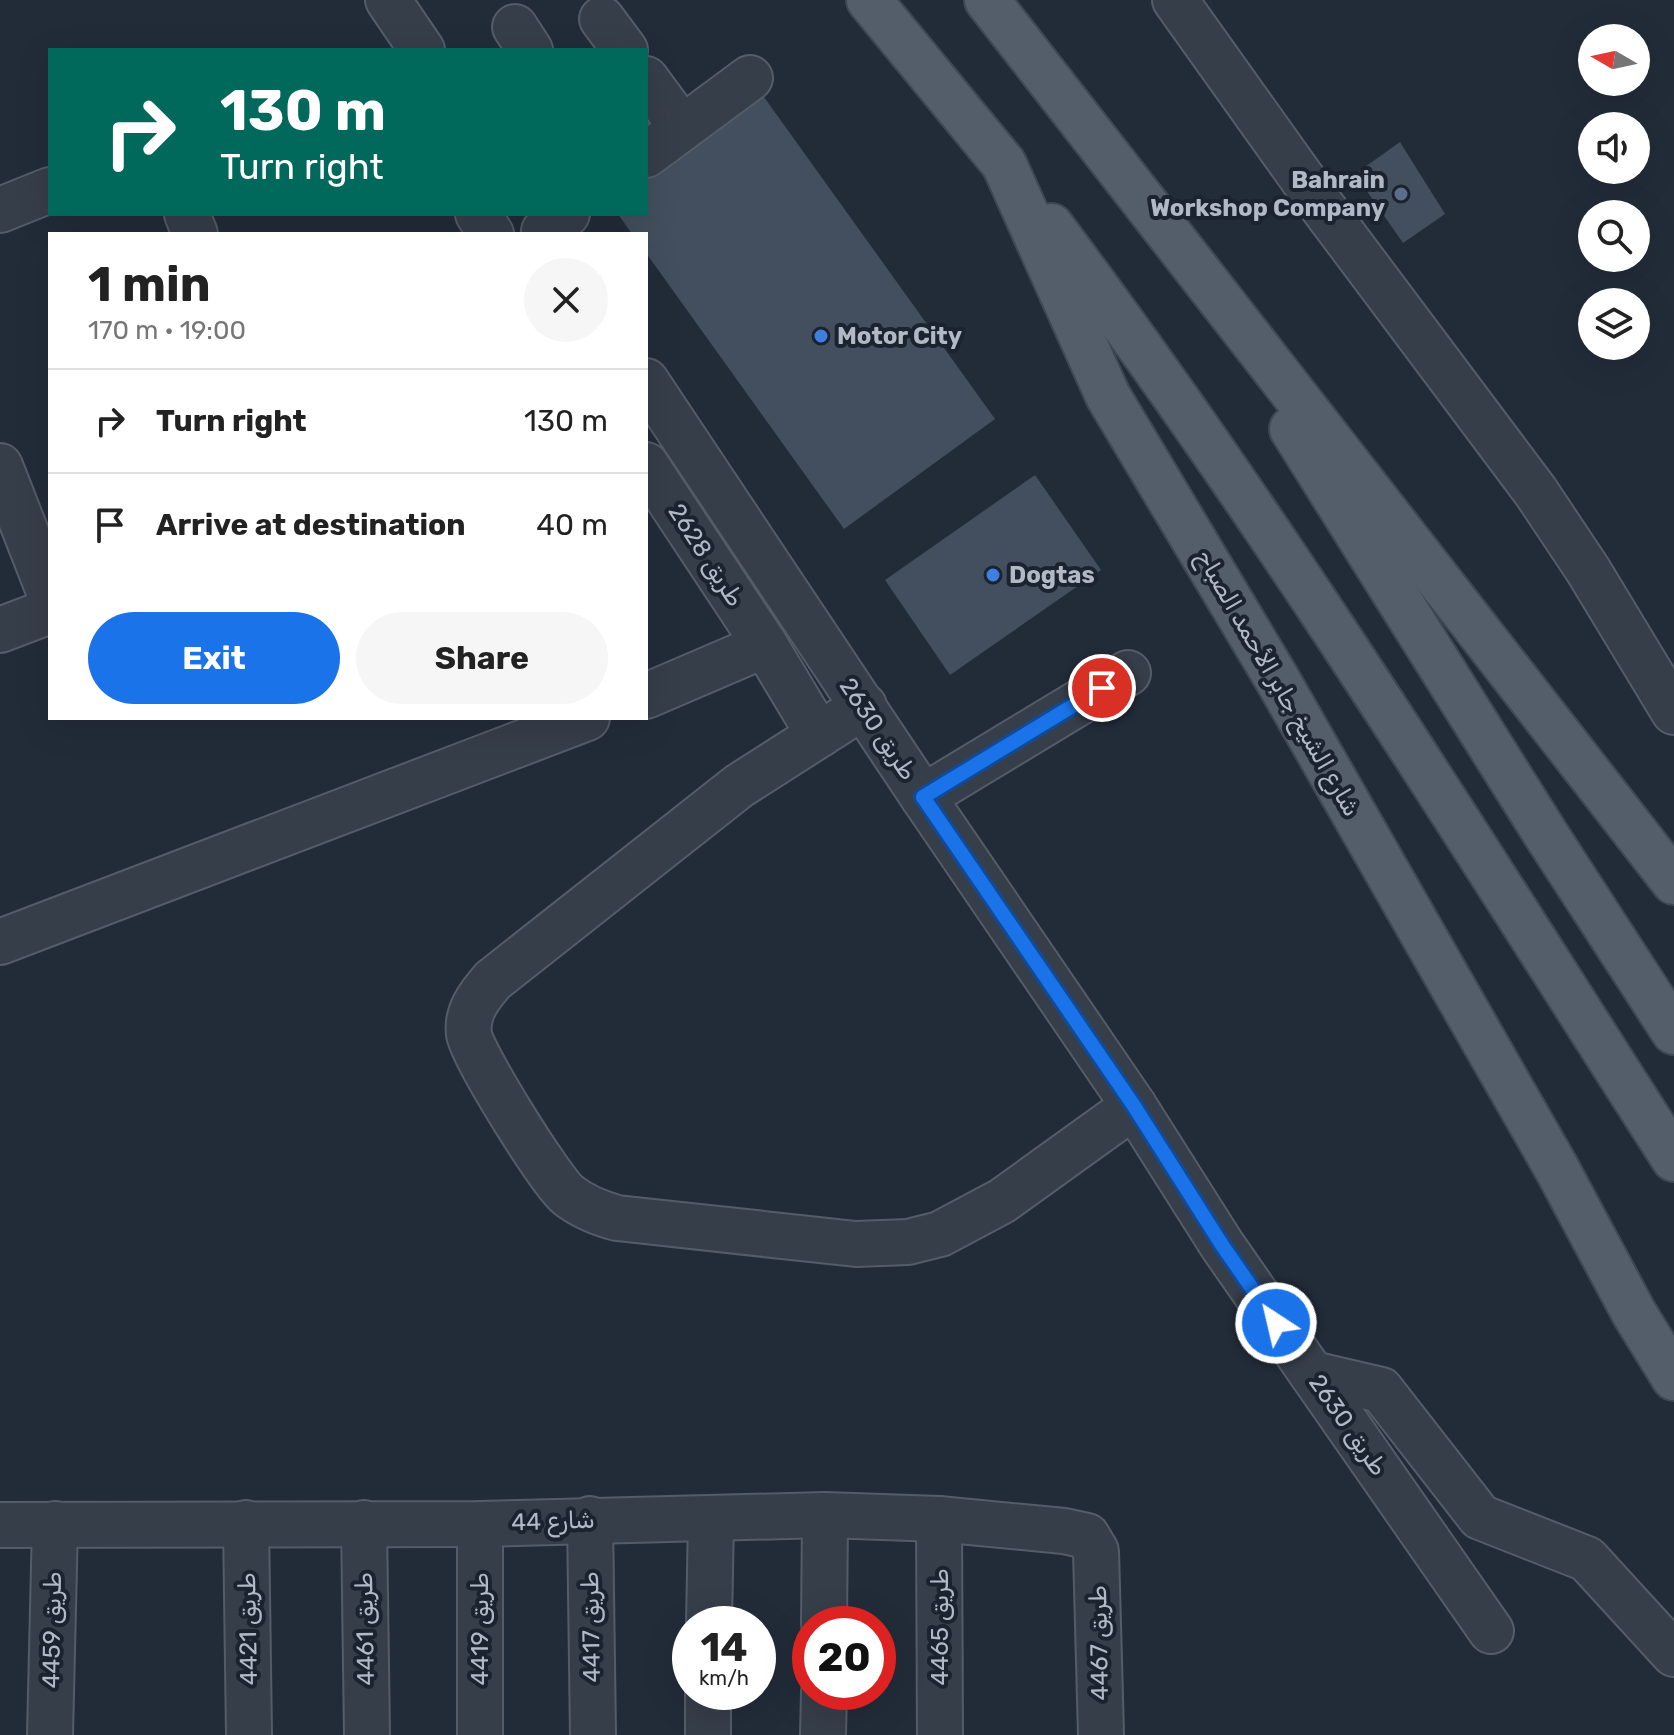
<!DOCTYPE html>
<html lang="en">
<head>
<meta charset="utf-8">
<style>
	body { margin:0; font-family:Rubik,"Noto Naskh Arabic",sans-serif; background:#f6f6f6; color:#222; height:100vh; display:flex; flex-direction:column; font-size:30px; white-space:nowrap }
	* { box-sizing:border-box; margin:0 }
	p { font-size:26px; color:#767676 }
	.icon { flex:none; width:44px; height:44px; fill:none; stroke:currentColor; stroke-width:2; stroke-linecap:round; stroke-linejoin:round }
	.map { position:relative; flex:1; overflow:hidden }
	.drawer { position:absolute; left:48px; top:232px; width:600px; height:488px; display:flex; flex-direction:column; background:#fff; border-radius:0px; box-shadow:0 8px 32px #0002 }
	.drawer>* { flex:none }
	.banner { position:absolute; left:48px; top:48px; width:600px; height:168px; border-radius:0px; box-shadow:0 8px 32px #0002; background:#00695c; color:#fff; overflow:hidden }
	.needle { width:52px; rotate:279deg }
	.fabs { position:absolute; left:1578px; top:24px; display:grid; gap:16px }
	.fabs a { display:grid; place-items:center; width:72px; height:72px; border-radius:50%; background:#fff; box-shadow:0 8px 32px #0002; font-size:40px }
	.speed { position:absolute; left:672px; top:1606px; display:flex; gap:16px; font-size:40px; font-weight:700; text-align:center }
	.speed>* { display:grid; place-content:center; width:104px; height:104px; border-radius:50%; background:#fff; box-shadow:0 8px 32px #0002; line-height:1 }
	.speed small { font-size:20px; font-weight:400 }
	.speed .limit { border:12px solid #d22; background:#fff; color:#111 }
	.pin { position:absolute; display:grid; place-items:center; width:68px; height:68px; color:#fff; margin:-34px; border:4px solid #fff; border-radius:50%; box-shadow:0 2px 8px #0007 }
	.me { position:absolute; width:88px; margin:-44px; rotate:325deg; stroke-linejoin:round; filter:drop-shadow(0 0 6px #0008) }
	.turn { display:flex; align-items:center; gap:28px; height:168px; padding:0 40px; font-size:36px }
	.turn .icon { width:104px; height:104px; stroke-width:2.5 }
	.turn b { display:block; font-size:56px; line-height:68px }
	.round { display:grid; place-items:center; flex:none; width:84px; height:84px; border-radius:42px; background:#f6f6f6 }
	.headline { display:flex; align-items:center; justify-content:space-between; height:136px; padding:0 40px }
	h1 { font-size:48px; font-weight:700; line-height:60px }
	.primary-button { display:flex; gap:16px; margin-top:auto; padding:16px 40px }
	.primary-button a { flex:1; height:92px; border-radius:48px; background:#1a73e8; color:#fff; font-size:32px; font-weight:700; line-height:92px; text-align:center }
	.primary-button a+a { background:#f6f6f6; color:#222 }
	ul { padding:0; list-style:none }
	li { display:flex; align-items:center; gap:24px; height:104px; padding:0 40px; border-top:2px solid #e0e0e0 }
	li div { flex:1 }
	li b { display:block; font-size:30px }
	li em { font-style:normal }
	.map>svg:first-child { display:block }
	.building { fill:#434f5e }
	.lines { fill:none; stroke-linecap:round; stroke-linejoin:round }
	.minor-casing { stroke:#545c67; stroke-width:48 }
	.major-casing { stroke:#3f4753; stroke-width:48 }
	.minor { stroke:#363e4a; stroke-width:44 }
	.major { stroke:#545d6a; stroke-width:44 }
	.route-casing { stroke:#114b97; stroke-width:20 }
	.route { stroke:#1a73e8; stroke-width:14 }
	.service-dot { fill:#5c6f8a; stroke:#1b232e; stroke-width:3 }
	.shop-dot { fill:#3f7fe0; stroke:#1b232e; stroke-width:3 }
	.labels { text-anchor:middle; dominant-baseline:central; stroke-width:8; stroke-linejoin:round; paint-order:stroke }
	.poi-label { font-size:24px; font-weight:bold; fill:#b1b9c6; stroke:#1b232e; text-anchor:start }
	.street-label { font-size:24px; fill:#b1b9c6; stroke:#1b232e }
</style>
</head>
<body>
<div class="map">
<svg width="1674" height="1735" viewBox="0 0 1674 1735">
	<rect width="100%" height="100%" fill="#222c39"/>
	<g class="building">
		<polygon points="759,90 995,419 844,529 646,253 646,234 632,234 618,214 646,214 646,171"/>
		<polygon points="1400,142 1445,214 1403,243 1355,174"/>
		<polygon points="1035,475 1101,570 950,675 885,580"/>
	</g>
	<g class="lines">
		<g class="minor-casing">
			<g id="minor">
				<polyline points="388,0 422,50"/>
				<polyline points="1175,0 1324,209 1536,492 1588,570 1674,712"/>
				<polyline points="602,19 625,50"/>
				<polyline points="515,27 530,50"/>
				<polyline points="646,79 682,128"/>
				<polyline points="646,155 750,78"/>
				<polyline points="0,210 50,190"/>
				<polyline points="187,214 195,234"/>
				<polyline points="478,214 491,234"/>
				<polyline points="544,231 567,214"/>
				<polyline points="646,381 923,797 1134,1106 1222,1245 1491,1631"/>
				<polyline points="646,465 765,645 819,735"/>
				<polyline points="0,466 50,594"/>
				<polyline points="0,630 50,611"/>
				<polyline points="646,696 765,645"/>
				<path d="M864,706L739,786L493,980C480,995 466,1012 469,1034C472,1055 550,1180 568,1195C583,1207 599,1213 617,1218L856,1244L908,1242L940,1234L1002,1201L1134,1106"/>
				<polyline points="923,797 1128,673"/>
				<polyline points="0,942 587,718"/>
				<polyline points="1312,1374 1381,1390 1480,1517 1587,1559 1674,1654"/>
				<polyline points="590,1519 593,1735"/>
				<polyline points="939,1519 940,1735"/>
				<polyline points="246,1523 249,1735"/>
				<polyline points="364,1523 367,1735"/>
				<polyline points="0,1525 480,1524 825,1515 939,1519 1064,1531 1087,1536 1096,1551 1101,1735"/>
				<polyline points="709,1624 711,1520"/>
				<polyline points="824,1624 825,1515"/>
				<polyline points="50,1735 55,1524"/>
				<polyline points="480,1735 480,1524"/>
				<polyline points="708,1735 708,1692"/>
				<polyline points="823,1735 824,1692"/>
			</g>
		</g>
		<g class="major-casing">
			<g id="major">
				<polyline points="869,0 1004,164 1108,396 1277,679 1557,1169 1634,1313 1674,1378"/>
				<polyline points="987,0 1674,882"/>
				<path d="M1051,226C1276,525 1472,844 1674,1159"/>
				<polyline points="1292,429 1545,833 1674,1032"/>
			</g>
		</g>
		<use href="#minor" class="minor"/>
		<use href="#major" class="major"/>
	</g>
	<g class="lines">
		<g class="route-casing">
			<polyline id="route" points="1102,688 923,797 1134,1106 1222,1245 1276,1323"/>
		</g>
		<use href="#route" class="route"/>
	</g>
	<circle class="service-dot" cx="1401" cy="194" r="8"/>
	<g class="shop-dot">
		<circle cx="821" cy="336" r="8"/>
		<circle cx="993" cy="575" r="8"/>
	</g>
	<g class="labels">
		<g class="poi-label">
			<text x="1385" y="180" text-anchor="end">Bahrain<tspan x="1385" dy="28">Workshop Company</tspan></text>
			<text x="837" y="336">Motor City</text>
			<text x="1009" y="575">Dogtas</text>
		</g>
		<g class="street-label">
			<text transform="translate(706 555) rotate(57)">طريق 2628</text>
			<text transform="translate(1278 683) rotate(60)">شارع الشيخ جابر الأحمد الصباح</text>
			<text transform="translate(878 729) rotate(56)">طريق 2630</text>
			<text transform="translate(1348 1425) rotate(55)">طريق 2630</text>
			<text transform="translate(553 1521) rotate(-2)">شارع 44</text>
			<text transform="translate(591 1627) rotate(-91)">طريق 4417</text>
			<text transform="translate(940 1627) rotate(-90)">طريق 4465</text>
			<text transform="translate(248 1629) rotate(-91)">طريق 4421</text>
			<text transform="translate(365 1629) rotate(-91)">طريق 4461</text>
			<text transform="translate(480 1629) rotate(-90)">طريق 4419</text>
			<text transform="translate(52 1630) rotate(-89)">طريق 4459</text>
			<text transform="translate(1099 1643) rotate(-91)">طريق 4467</text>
		</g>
	</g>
</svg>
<div class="fabs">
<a><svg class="needle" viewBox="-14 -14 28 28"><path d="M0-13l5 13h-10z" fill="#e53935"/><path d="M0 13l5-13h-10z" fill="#767676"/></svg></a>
<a><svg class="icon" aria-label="sound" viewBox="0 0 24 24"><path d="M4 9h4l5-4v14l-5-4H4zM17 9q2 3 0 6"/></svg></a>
<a><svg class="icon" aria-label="search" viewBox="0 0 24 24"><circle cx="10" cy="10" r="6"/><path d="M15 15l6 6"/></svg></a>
<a><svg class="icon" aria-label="layers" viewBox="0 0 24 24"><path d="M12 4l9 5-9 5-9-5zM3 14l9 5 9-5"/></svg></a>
</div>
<div class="speed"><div>14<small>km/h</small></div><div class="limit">20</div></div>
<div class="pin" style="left:1102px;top:688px;background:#d93025"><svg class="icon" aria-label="arrive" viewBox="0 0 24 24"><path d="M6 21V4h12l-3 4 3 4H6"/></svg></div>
<svg class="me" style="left:1276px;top:1323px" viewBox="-20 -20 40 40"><circle r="17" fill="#1a73e8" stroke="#fff" stroke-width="3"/><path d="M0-11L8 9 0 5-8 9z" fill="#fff"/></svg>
<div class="banner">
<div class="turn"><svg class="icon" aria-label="right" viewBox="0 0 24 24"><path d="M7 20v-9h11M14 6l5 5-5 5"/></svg><div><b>130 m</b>Turn right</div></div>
</div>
<section class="drawer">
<div class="headline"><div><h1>1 min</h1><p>170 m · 19:00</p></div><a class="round"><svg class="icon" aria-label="close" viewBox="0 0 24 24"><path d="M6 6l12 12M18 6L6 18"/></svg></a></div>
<ul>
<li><svg class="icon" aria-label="right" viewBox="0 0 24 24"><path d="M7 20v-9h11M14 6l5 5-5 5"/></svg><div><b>Turn right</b></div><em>130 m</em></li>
<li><svg class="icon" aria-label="arrive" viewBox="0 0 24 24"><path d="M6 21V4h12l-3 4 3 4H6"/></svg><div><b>Arrive at destination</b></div><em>40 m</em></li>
</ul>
<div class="primary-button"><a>Exit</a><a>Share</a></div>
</section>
</div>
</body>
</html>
